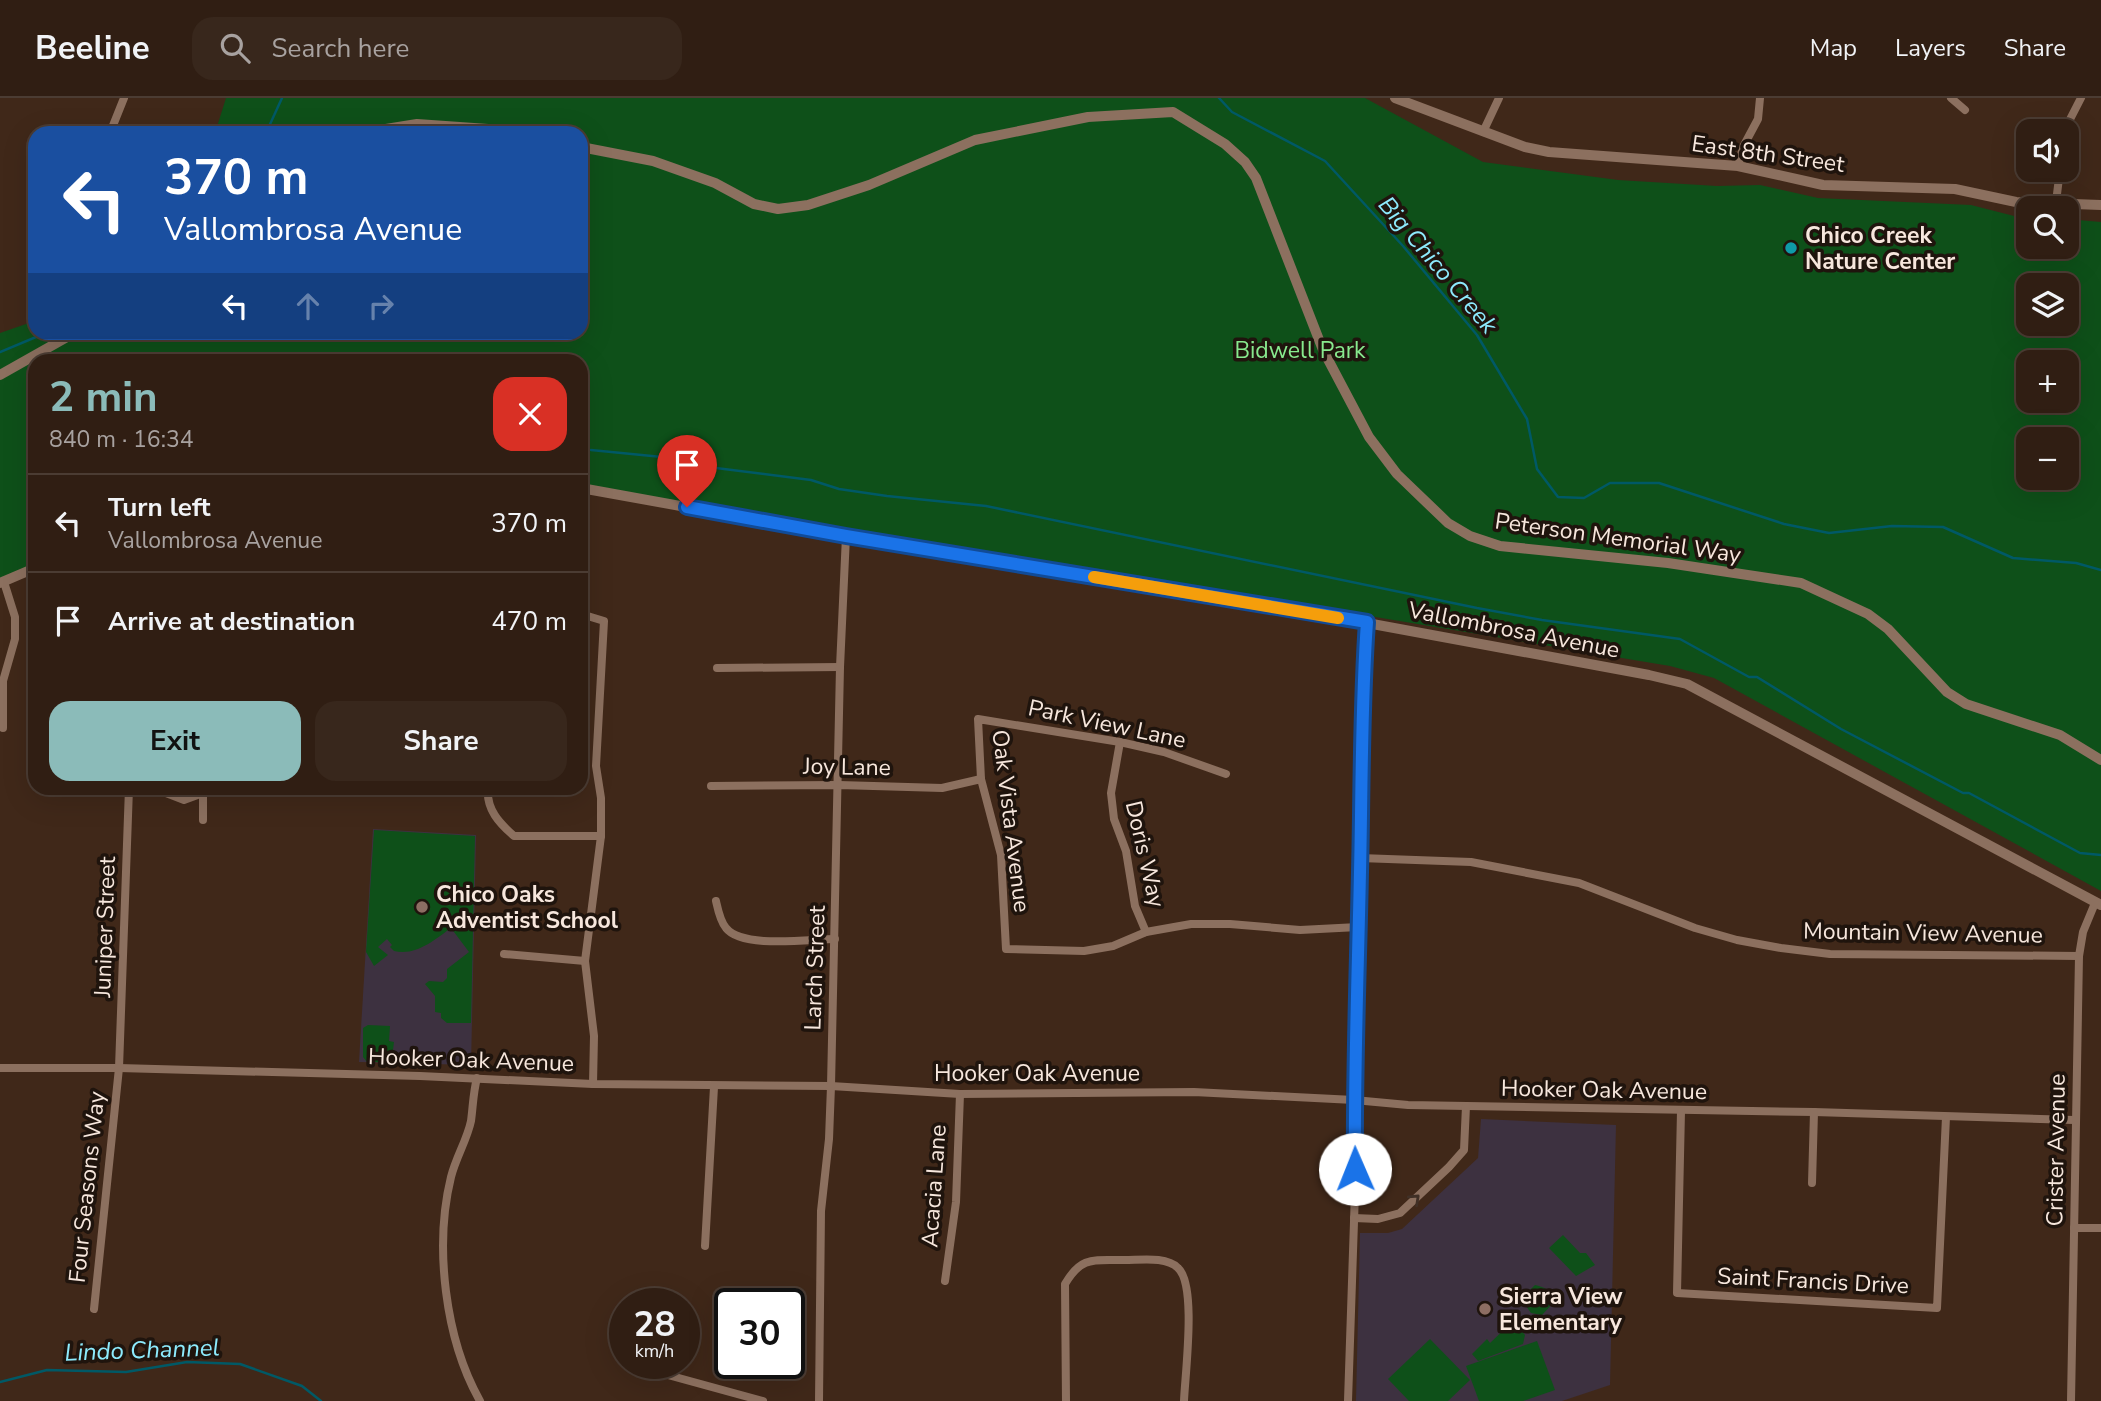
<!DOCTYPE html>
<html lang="en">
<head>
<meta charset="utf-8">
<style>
	body { margin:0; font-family:"Nunito Sans",sans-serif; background:#38271c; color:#f1f3f6; height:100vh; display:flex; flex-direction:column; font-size:26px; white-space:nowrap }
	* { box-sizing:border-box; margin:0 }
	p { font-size:23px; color:#a8a2a0 }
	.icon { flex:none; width:38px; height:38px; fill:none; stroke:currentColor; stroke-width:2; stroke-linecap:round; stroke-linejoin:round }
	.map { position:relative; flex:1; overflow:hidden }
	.panel { position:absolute; left:28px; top:256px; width:560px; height:441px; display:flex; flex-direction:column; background:#301e13; border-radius:21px; box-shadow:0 7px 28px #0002,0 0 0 2px #4b3c33 }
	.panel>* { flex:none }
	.banner { position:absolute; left:28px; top:28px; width:560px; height:214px; border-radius:21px; box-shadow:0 7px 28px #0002,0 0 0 2px #4b3c33; background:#1a4fa0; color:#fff; overflow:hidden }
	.controls { position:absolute; left:2016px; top:21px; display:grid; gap:14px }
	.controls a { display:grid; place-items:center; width:63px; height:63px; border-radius:14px; background:#301e13; box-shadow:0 7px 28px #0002,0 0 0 2px #4b3c33; font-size:35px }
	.speed { position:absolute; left:609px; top:1190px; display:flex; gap:14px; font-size:35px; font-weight:700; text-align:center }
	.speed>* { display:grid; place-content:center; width:91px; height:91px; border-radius:50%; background:#301e13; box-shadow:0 7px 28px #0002,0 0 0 2px #4b3c33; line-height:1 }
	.speed small { font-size:18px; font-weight:400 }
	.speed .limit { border:4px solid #111; border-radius:10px; background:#fff; color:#111 }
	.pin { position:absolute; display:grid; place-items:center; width:60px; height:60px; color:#fff; margin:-72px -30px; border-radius:50% 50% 50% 0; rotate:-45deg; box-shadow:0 0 7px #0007 }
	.pin .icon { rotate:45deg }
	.me { position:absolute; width:77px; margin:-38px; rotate:359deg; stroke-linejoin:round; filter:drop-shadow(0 0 5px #0008) }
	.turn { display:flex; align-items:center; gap:24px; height:147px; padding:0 21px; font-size:32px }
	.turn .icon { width:91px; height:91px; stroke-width:2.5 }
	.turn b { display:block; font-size:49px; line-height:60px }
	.lanes { display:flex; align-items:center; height:66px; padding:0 21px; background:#0003; justify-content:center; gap:35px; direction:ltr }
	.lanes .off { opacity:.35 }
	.round { display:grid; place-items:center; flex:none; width:74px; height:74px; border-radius:21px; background:#38271c }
	.summary { display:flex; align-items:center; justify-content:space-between; height:119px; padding:0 21px }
	h1 { font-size:42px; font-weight:700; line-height:52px; color:#8bbbb9 }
	.primary-button { display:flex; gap:14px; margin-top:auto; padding:14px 21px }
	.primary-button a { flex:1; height:80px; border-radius:21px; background:#8bbbb9; color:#111; font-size:28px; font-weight:700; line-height:80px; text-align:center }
	.primary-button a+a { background:#38271c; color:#f1f3f6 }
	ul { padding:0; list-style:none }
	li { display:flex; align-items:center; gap:21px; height:98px; padding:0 21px; border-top:2px solid #4b3c33 }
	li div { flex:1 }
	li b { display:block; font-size:26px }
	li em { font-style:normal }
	header { display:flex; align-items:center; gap:42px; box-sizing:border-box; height:98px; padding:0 35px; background:#301e13; border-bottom:2px solid #4b3c33 }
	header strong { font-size:33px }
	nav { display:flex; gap:38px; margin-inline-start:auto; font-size:24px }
	.search { width:490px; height:63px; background:#38271c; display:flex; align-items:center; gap:18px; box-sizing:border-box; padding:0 24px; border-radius:21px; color:#a8a2a0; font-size:26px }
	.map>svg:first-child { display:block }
	.education { fill:#3d3140 }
	.green { fill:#0e5019; fill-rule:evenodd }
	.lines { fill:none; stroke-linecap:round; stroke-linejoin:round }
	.stream { stroke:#005966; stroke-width:2.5 }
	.minor { stroke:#8c705f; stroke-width:8 }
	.tertiary { stroke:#8c705f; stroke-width:10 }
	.oneway { stroke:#403026 }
	.route-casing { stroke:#114b97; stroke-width:18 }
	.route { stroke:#1a73e8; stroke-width:12 }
	.slow { stroke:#f59e0b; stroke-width:12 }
	.culture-dot { fill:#0f9aa8; stroke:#1f140d; stroke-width:2.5 }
	.education-dot { fill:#8d6e63; stroke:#1f140d; stroke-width:2.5 }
	.labels { text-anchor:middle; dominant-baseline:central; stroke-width:7; stroke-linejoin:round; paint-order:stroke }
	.street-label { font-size:23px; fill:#f7e7dd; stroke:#1f140d }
	.poi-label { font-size:23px; font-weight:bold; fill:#f7e7dd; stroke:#1f140d; text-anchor:start }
	.park-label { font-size:23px; fill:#88e98e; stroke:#1f140d }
	.water-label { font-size:24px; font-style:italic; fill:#8debfd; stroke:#1f140d }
</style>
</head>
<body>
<header>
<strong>Beeline</strong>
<div class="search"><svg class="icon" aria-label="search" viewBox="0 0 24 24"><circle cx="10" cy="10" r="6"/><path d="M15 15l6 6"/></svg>Search here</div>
<nav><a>Map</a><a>Layers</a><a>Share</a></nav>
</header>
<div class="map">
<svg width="2101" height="1303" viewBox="0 0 2101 1303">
	<rect width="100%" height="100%" fill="#402819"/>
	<g class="education">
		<polygon points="373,731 476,737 471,967 359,964"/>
		<polygon points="1481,1021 1616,1027 1610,1287 1562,1303 1356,1303 1360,1135 1388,1135 1402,1131 1478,1060"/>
	</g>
	<g class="green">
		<path d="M226,0H1365L1483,64L1618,82L1717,88L1760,87L1818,100L1971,107L2018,119H2028V149H2067V121L2101,124V793L1714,580L1670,568L581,387V262H35V470L0,485V235L26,226L35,219V234H581V35H215ZM2028,187H2067V226H2028ZM2028,264H2067V303H2028ZM2028,341H2067V380H2028Z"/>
		<path d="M374,732L475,738L471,925H447L441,920V915L435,914V898L425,886L429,883L443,884L447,880V871L469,854L451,830C433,843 416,858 394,853L390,849L392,847L387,841L378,849L388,857L374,868L366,854Z"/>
		<polygon points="368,927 390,928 389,943 394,944 393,952 398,956 398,964 367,964 363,959 363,930"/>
		<polygon points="1563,1137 1580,1155 1586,1155 1595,1167 1576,1178 1549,1150"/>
		<path d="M1535,1187C1546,1190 1552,1192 1554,1204L1542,1217L1531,1215L1521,1201Z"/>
		<polygon points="1513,1223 1525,1237 1523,1246 1478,1263 1472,1256 1487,1241 1490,1245"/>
		<polygon points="1430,1241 1470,1282 1448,1303 1409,1303 1388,1281"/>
		<polygon points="1537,1243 1555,1292 1523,1303 1479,1303 1466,1268"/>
	</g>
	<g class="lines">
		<g class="stream">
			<polyline points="1219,0 1232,14 1325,63 1403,148 1477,237 1527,321 1537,371 1558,399 1584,400 1610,385 1659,385 1784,426 1829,435 1892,428 1943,429 2013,460 2076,465 2101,472"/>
			<polyline points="266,35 282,0"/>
			<polyline points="0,254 48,234"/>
			<polyline points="591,352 662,359 708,369 811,382 839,391 887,398 986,408 1477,510 1542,522 1680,541 1749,579 1757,579 1841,631 1963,695 1969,695 2080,755 2101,757"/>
			<polyline points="0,1284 47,1272 126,1274 187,1264 240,1266 302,1288 321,1303"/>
		</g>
		<g class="minor">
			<polyline points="1951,0 1965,12"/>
			<polyline points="2064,33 2081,0"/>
			<polyline points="1483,34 1499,0"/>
			<polyline points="110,35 124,0"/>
			<polyline points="1738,68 1743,49 1758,21 1760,0"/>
			<polyline points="2056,104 2060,72"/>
			<polyline points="581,516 604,523 596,668 601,700 601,738 585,863 594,938 593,986"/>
			<polyline points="717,570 840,569"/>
			<polyline points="3,630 3,583 15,541 15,519 4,484"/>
			<polyline points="1120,644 1111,695 1114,721 1126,753 1135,808 1146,834"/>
			<polyline points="1226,676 1164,654 1120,644 978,621 981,681 1001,757 1006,851 1084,853 1113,848 1146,834 1191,826 1230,826 1300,832 1358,829"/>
			<polyline points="711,688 839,687 942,690 981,681"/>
			<polyline points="153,690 184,702 203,695 208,690"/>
			<path d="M488,690C486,711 499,725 514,738H601"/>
			<polyline points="362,693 362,690"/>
			<polyline points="203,695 203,722"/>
			<polyline points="1360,760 1471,764 1579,785 1695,830 1737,842 1781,850 1830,856 2079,858"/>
			<path d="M716,803C718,812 720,823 726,830C742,851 810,841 835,841"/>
			<polyline points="504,856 585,863"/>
			<polyline points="0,970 119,970 420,978 593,986 831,988 960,996 1194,994 1354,1002 1408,1007 1814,1014 2074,1022"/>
			<path d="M477,980C473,995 473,1009 471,1023C467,1042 456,1059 451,1079C434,1148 445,1241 480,1303"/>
			<polyline points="1681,1013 1677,1195 1937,1210 1946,1019"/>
			<polyline points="1812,1085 1814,1014"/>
			<polyline points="1354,1120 1378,1121 1400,1115 1449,1069 1464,1052 1466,1008"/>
			<polyline points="2074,1130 2101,1130"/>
			<polyline points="705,1148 714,989"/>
			<polyline points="945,1183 956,1104 960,996"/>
			<polyline points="94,1211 119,970 129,690"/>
			<polyline points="635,1268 763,1303"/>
			<polyline points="819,1303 821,1113 829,1041 831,988 840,569 846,438"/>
			<path d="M1066,1303L1065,1186C1081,1159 1092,1162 1120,1162C1136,1163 1165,1157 1178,1170C1197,1187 1185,1276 1184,1303"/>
			<polyline points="1348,1303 1355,1094 1354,935 1360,760 1362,597 1367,525"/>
			<polyline points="2071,1303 2079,858 2083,834 2095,805"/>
		</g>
		<g class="tertiary">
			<polyline points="1395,0 1525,49 1549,54 1738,68 1823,87 1955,91 2016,104 2101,107"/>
			<polyline points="361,35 417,26 488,31 511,35"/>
			<polyline points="581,49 653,63 715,85 754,106 778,111 808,107 869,87 975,42 1088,19 1173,14 1225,46 1245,64 1256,80 1323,252 1369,339 1397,376 1448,425 1470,438 1500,448 1668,465 1801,485 1868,516 1888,531 1947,594 1966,606 2060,637 2101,662"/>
			<polyline points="0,277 76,234"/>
			<polyline points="581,390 846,438 1367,525 1649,577 1687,586 2101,807"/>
			<polyline points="0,485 35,470"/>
		</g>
	</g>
	<defs><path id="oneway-chevron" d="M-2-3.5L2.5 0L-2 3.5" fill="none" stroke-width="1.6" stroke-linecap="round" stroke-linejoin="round" transform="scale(1.75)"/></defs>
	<use class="oneway" href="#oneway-chevron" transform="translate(1415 1101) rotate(-43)"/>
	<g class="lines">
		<g class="route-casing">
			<path id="route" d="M687,409L846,438L1367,524C1361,608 1362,690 1360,774C1358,873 1354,972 1355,1071"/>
		</g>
		<use href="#route" class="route"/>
		<polyline class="slow" points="1094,479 1338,520"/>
	</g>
	<circle class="culture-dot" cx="1791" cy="150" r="7"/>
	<g class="education-dot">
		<circle cx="422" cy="809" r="7"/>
		<circle cx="1485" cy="1211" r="7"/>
	</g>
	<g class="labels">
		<g class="street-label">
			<text transform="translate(1768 56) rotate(8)">East 8th Street</text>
			<text transform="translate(1618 440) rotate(8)">Peterson Memorial Way</text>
			<text transform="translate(1514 532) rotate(11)">Vallombrosa Avenue</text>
			<text transform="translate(1107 626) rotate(12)">Park View Lane</text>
			<text transform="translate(847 669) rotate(1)">Joy Lane</text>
			<text transform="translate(1011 723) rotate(83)">Oak Vista Avenue</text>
			<text transform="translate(1145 756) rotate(77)">Doris Way</text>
			<text transform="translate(105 829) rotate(-88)">Juniper Street</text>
			<text transform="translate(1923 835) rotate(1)">Mountain View Avenue</text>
			<text transform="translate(815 870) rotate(-88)">Larch Street</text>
			<text transform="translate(471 962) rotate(2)">Hooker Oak Avenue</text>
			<text x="1037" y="975">Hooker Oak Avenue</text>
			<text transform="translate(1604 992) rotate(1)">Hooker Oak Avenue</text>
			<text transform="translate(2056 1052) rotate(-89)">Crister Avenue</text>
			<text transform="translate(934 1088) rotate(-86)">Acacia Lane</text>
			<text transform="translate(87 1089) rotate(-84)">Four Seasons Way</text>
			<text transform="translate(1813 1183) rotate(3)">Saint Francis Drive</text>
		</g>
		<g class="poi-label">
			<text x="1805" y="137">Chico Creek<tspan x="1805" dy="26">Nature Center</tspan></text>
			<text x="436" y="796">Chico Oaks<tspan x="436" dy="26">Adventist School</tspan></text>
			<text x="1499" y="1198">Sierra View<tspan x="1499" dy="26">Elementary</tspan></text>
		</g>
		<g class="park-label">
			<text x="1300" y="252">Bidwell Park</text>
		</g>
		<g class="water-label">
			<text transform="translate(1438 167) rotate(50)">Big Chico Creek</text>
			<text transform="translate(142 1252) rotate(-2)">Lindo Channel</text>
		</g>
	</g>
</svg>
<div class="controls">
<a><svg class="icon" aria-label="sound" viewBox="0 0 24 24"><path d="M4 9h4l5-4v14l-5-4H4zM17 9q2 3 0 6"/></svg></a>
<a><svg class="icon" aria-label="search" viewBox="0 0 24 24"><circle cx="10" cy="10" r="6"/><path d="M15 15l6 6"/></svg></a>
<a><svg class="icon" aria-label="layers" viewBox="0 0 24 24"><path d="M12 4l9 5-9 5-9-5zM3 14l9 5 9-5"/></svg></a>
<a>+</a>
<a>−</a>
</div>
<div class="speed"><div>28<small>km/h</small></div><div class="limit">30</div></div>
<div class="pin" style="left:687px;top:409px;background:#d93025"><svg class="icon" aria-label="arrive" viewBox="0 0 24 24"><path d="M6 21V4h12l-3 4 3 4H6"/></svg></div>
<svg class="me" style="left:1355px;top:1071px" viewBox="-20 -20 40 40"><circle r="19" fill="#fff"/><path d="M0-13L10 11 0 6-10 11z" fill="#1a73e8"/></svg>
<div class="banner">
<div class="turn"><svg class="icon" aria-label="left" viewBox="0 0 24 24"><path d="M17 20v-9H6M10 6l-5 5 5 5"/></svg><div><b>370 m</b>Vallombrosa Avenue</div></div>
<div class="lanes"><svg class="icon" aria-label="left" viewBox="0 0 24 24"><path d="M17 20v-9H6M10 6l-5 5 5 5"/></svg><svg class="icon off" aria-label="ahead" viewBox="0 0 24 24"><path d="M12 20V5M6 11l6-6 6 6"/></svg><svg class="icon off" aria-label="right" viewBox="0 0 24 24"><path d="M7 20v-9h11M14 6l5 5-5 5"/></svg></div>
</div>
<section class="panel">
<div class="summary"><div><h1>2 min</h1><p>840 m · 16:34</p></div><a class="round" style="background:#d93025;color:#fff"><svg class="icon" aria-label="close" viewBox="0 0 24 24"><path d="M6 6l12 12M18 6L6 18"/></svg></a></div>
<ul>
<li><svg class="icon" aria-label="left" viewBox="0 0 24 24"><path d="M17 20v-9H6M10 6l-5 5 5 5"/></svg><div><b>Turn left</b><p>Vallombrosa Avenue</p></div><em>370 m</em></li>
<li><svg class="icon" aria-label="arrive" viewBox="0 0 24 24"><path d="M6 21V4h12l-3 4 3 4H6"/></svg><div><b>Arrive at destination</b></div><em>470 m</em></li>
</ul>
<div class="primary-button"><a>Exit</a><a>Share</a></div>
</section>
</div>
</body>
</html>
